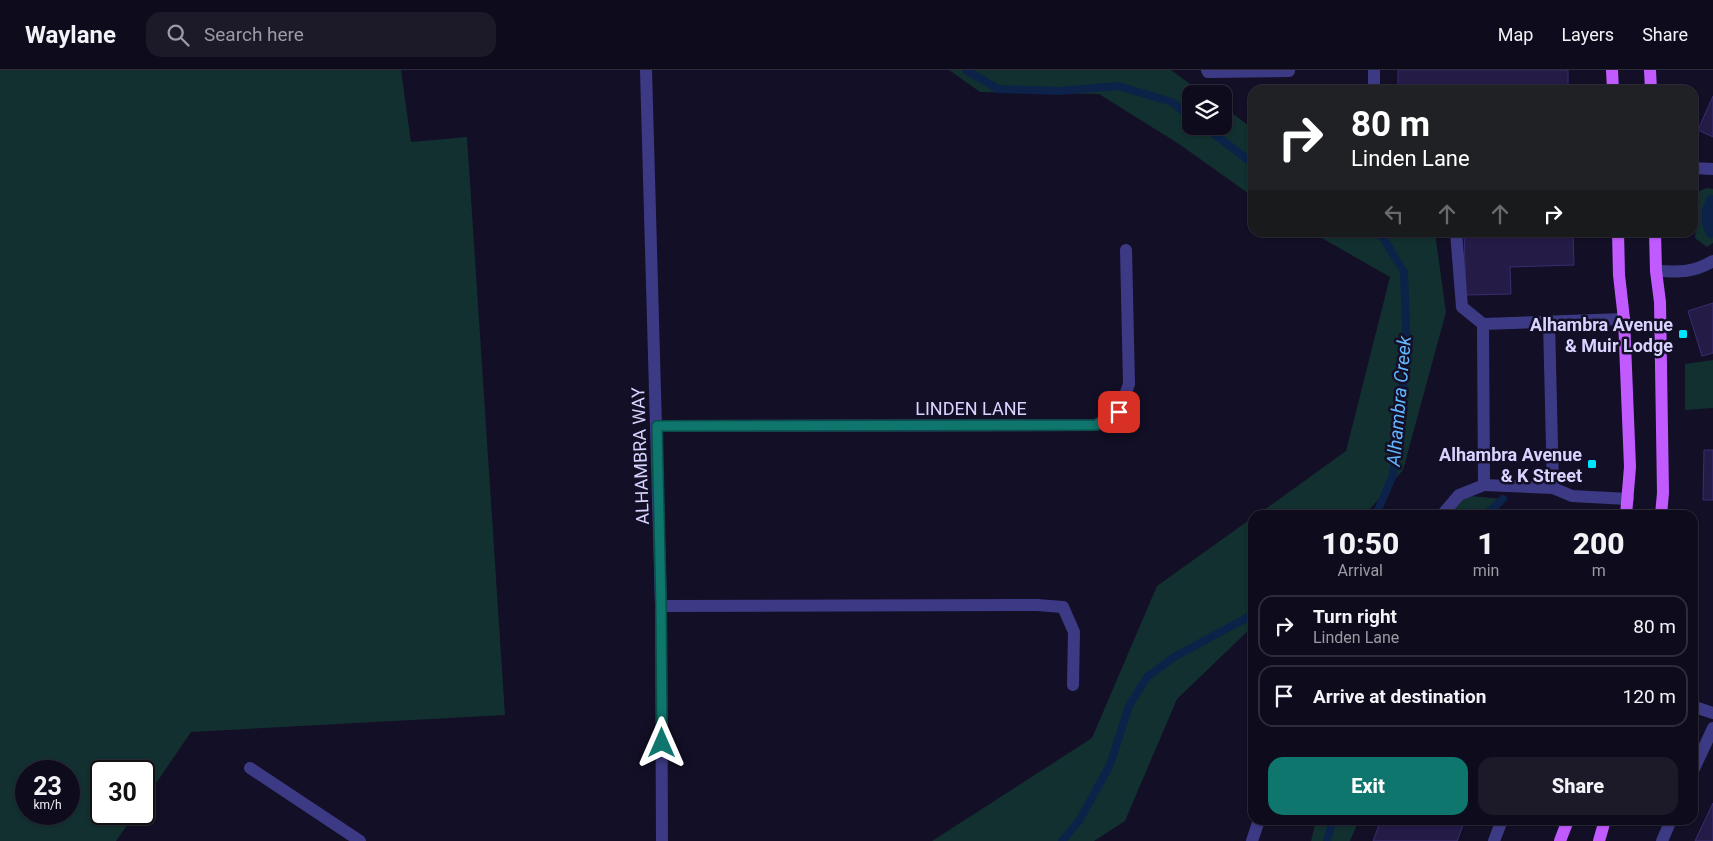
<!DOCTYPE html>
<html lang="en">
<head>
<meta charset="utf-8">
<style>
	body { margin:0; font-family:Roboto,sans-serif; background:#1c1929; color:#f1f3f6; height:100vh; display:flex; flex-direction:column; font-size:19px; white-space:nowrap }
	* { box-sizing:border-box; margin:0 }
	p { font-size:16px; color:#9b9ba3 }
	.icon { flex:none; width:28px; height:28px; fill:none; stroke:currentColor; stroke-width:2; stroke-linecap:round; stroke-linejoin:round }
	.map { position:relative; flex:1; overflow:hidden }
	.drawer { position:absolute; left:1248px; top:440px; width:450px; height:315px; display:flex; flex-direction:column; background:#0e0b1c; border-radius:15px; box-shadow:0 1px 4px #0004,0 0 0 1px #2e2b3b }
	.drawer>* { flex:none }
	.guide { position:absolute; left:1248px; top:15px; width:450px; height:152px; border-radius:15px; box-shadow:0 1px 4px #0004,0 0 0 1px #2e2b3b; background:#202124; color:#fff; overflow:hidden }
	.buttons { position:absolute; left:1182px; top:15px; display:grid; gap:10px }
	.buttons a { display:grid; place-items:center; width:50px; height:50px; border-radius:10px; background:#0e0b1c; box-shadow:0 1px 4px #0004,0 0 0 1px #2e2b3b; font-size:25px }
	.speed { position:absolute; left:15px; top:690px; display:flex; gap:10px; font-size:25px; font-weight:700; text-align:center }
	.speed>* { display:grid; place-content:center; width:65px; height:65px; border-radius:50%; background:#0e0b1c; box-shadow:0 1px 4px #0004,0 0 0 1px #2e2b3b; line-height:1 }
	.speed small { font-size:12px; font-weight:400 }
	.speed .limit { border:2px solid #111; border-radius:8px; background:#fff; color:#111 }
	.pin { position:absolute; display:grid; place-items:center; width:42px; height:42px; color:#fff; margin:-21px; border-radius:10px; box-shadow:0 2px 8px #0006 }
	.me { position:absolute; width:55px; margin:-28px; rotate:0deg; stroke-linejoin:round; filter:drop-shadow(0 0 4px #0008) }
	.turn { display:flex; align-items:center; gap:18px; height:105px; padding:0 20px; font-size:22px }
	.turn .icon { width:65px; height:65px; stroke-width:2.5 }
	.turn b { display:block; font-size:35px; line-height:42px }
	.lanes { display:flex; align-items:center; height:48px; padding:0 20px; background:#0003; justify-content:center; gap:25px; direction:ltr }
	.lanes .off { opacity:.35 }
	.eta { display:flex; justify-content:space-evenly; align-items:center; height:85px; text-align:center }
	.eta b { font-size:30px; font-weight:800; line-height:35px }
	.button { display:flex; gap:10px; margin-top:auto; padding:10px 20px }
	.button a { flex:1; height:58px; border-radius:15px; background:#0f766e; color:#fff; font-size:20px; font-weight:800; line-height:58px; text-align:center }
	.button a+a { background:#1c1929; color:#f1f3f6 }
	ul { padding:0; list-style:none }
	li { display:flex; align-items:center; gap:15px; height:62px; margin:0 10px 8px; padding:0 10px; border:2px solid #2e2b3b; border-radius:15px }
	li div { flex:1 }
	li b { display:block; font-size:19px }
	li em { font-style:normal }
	header { display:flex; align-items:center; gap:30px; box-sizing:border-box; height:70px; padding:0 25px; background:#0e0b1c; border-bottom:1px solid #2e2b3b }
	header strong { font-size:24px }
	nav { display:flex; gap:28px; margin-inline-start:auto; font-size:18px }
	.search { width:350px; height:45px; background:#1c1929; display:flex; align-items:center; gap:12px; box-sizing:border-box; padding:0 18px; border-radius:15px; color:#9b9ba3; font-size:19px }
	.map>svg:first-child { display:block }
	.green { fill:#12302f; fill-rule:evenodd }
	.water { fill:#0c2248 }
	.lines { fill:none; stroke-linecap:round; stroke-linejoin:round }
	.stream { stroke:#0c2248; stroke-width:8 }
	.building { fill:#241b47; stroke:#3b2d73 }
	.minor { stroke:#3d3a85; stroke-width:12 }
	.major { stroke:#c25bff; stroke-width:12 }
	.route-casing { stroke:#0a4d48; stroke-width:12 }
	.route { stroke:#0f766e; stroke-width:9 }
	.poi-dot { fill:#00e5ff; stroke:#130f26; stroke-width:2 }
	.labels { text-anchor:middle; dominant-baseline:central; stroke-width:5; stroke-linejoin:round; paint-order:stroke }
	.poi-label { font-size:18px; font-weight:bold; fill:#d9d4ff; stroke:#130f26; text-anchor:end }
	.street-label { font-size:18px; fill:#d9d4ff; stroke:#130f26 }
	.water-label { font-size:19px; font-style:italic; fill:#62b6ff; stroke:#130f26 }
</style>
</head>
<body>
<header>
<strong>Waylane</strong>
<div class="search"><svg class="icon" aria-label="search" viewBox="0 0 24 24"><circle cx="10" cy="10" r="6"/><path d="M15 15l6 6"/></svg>Search here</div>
<nav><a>Map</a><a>Layers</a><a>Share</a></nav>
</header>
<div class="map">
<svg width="1713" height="771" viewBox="0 0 1713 771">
	<rect width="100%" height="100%" fill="#130f26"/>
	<g class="green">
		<path d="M0,0H401L411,72L467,67L505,645L191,662L144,731V701H101V744H135L116,771H0ZM26,701H69V744H26Z"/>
		<polygon points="949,0 1171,0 1204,24 1191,24 1191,56 1224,56 1224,37 1252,58 1252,126 1179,74 1099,24 980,22"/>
		<polygon points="1706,118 1713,119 1713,173 1707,177 1695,168 1698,122"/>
		<polygon points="1313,163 1435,163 1446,242 1403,400 1365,445 1257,445 1346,381 1390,207"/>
		<polygon points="1713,290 1713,338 1685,340 1685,294"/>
		<polygon points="1459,425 1503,429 1496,445 1442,445"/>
		<polygon points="1252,448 1252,557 1177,629 1125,751 1094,771 932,771 1092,668 1157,516"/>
		<polygon points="1316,750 1359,750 1350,771 1311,771"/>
	</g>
	<path class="water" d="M1709,125H1713V167L1710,169C1698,157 1700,137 1709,125Z"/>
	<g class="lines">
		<g class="stream">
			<polyline points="966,0 998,19 1059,21 1118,16 1172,32 1191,47"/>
			<polyline points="1204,56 1252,93"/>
			<polyline points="1373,445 1378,440 1393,405 1407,282 1404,202 1383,168 1375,162"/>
			<polyline points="1485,445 1503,429"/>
			<polyline points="1062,771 1079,751 1110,695 1129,636 1147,607 1174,587 1252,545"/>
			<polyline points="1327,771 1333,750"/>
		</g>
	</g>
	<g class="building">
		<rect x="1398" y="0" width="170" height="20"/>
		<polygon points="1713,26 1713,67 1698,60"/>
		<polygon points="1464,162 1573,162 1574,195 1510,197 1511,224 1466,225"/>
		<polygon points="1713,233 1713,283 1702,286 1688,241"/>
		<polygon points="1704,380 1713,380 1713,430 1703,430"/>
		<polygon points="1713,733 1713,771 1695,771"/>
		<polygon points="1381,750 1465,750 1457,771 1373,771"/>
	</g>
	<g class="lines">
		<g class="minor">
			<polyline points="646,0 661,536 662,771"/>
			<polyline points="1207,0 1208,2 1289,1 1289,0"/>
			<polyline points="1374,0 1374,18"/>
			<polyline points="1692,98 1713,99"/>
			<polyline points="1456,162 1462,237 1483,254"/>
			<path d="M1656,201C1679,202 1693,203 1713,191"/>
			<polyline points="1624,249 1483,254 1484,415 1553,418 1572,426 1628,429"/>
			<polyline points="1549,252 1553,418"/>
			<polyline points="657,356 1096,355 1119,342 1129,314 1126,180"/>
			<polyline points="1442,445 1459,425 1484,415"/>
			<polyline points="661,536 1037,535 1063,537 1074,562 1073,615"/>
			<polyline points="1692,636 1713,643"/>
			<polyline points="250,698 360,771"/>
			<polyline points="1692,703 1713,658"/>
			<polyline points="1252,771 1259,750"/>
			<polyline points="1494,771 1502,750"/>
			<polyline points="1662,771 1671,750"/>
		</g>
		<g class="major">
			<polyline points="1612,0 1613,20"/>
			<polyline points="1650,0 1651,20"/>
			<polyline points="1618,162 1619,205 1624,249 1630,397 1626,445"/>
			<polyline points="1655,162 1656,201 1660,232 1663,423 1661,445"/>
			<polyline points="1560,771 1568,750"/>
			<polyline points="1599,771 1605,750"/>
		</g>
	</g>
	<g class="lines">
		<g class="route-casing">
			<polyline id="route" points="662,673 661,536 657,356 1096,355 1119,342"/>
		</g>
		<use href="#route" class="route"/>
	</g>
	<g class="poi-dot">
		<rect x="1678" y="259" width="10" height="10" rx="2.5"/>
		<rect x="1587" y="389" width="10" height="10" rx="2.5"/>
	</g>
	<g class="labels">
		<g class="poi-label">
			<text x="1673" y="254">Alhambra Avenue<tspan x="1673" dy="21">&amp; Muir Lodge</tspan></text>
			<text x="1582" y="384">Alhambra Avenue<tspan x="1582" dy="21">&amp; K Street</tspan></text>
		</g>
		<g class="street-label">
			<text x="971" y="338">LINDEN LANE</text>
			<text transform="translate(640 386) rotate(-92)">ALHAMBRA WAY</text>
		</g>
		<g class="water-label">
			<text transform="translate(1399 331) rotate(-85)">Alhambra Creek</text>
		</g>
	</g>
</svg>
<div class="buttons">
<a><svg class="icon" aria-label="layers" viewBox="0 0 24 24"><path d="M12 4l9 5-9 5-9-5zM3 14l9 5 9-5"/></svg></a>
</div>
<div class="speed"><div>23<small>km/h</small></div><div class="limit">30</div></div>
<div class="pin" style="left:1119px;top:342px;background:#d93025"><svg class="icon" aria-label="arrive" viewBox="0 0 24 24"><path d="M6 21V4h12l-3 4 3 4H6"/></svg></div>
<svg class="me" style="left:662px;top:673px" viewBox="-20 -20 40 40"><path d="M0-17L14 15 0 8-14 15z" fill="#0f766e" stroke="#fff" stroke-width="4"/></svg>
<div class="guide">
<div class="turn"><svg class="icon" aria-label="right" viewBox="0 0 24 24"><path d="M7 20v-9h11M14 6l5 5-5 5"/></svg><div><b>80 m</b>Linden Lane</div></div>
<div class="lanes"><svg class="icon off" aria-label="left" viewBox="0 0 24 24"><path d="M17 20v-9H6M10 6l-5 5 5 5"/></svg><svg class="icon off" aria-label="ahead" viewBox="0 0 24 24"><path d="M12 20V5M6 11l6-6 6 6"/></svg><svg class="icon off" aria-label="ahead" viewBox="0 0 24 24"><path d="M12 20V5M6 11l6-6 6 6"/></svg><svg class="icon" aria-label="right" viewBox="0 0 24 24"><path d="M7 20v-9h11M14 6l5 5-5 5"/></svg></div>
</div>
<section class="drawer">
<div class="eta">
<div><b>10:50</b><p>Arrival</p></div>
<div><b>1</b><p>min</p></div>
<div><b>200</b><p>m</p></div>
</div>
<ul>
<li><svg class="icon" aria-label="right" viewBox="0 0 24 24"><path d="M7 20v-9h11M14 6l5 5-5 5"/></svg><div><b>Turn right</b><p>Linden Lane</p></div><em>80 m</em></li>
<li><svg class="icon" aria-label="arrive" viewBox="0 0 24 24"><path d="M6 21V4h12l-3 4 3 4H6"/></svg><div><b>Arrive at destination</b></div><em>120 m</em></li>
</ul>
<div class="button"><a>Exit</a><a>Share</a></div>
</section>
</div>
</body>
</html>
